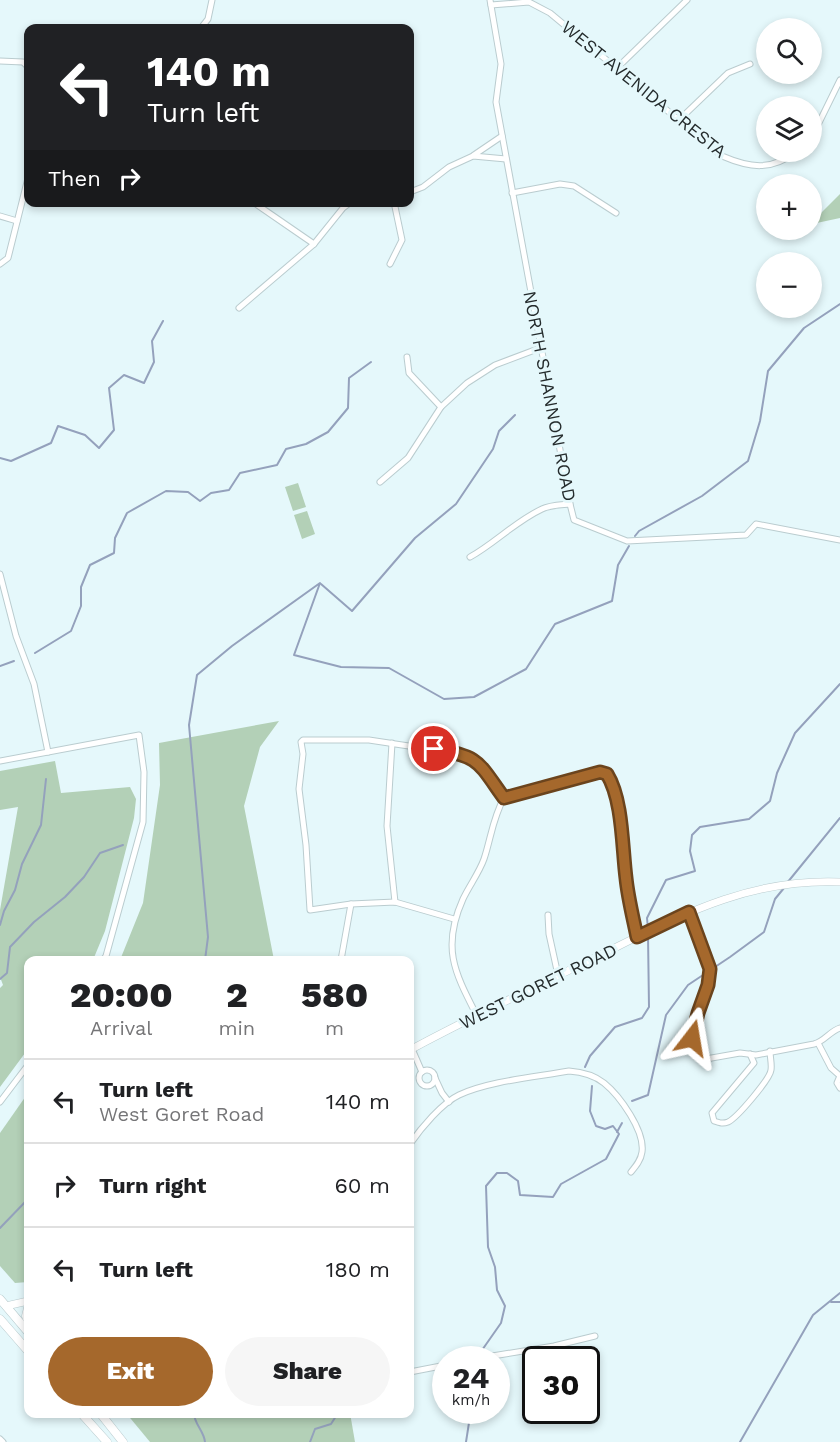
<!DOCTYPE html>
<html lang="en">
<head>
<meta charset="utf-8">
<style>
	body { margin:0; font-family:"Work Sans",sans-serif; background:#f6f6f6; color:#202124; height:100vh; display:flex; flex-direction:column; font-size:22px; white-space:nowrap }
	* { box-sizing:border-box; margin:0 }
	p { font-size:20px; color:#757577 }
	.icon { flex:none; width:33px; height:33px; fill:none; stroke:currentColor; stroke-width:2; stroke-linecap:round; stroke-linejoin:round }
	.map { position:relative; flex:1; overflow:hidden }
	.panel { position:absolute; left:24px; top:956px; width:390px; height:462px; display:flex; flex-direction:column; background:#fff; border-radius:12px; box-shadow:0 3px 9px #0003 }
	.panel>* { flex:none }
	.hud { position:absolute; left:24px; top:24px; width:390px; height:183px; border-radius:12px; box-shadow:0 3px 9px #0003; background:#202124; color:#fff; overflow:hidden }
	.controls { position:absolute; left:756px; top:18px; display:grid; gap:12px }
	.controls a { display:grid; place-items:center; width:66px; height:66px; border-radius:50%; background:#fff; box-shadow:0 3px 9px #0003; font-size:30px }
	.speed { position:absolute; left:432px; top:1346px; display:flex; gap:12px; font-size:30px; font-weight:700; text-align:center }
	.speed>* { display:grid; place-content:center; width:78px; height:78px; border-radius:50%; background:#fff; box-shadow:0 3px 9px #0003; line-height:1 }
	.speed small { font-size:15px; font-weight:400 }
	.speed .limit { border:3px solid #111; border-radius:9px; background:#fff; color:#111 }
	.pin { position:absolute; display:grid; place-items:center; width:51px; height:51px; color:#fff; margin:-26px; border:3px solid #fff; border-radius:50%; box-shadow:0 2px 6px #0007 }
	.me { position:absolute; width:66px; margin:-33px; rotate:14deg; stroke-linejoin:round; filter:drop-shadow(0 0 4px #0008) }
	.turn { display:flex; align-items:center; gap:21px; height:126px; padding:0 24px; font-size:27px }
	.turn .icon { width:78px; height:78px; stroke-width:2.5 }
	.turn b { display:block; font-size:42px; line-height:51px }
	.then { display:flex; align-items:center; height:57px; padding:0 24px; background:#0003; gap:12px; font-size:22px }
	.eta { display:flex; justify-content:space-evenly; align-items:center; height:102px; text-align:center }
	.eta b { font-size:36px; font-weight:800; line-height:42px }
	.cta { display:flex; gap:12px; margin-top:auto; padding:12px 24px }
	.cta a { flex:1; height:69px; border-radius:36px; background:#a5682c; color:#fff; font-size:24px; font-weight:800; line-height:69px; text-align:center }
	.cta a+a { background:#f6f6f6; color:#202124 }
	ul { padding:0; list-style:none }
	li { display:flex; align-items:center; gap:18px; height:84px; padding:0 24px; border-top:2px solid #e0e0e0 }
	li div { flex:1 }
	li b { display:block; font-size:22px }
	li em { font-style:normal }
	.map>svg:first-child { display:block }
	.green { fill:#b3d0b7 }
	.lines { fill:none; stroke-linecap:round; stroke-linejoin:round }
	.stream { stroke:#94a1bc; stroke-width:2 }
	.minor-casing { stroke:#bacccf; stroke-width:7 }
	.tertiary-casing { stroke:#bacccf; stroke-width:8 }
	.secondary-casing { stroke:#bacccf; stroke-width:9 }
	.minor { stroke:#fff; stroke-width:5 }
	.tertiary { stroke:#fff; stroke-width:7 }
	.secondary { stroke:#fff; stroke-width:8 }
	.route-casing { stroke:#6b441d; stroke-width:15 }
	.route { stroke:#a5682c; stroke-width:10 }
	.labels { text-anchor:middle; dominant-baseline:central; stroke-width:6; stroke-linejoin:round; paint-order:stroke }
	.street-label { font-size:18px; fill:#242b2c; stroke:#e5f8fb }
</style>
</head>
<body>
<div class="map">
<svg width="840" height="1442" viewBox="0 0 840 1442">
	<rect width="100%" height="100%" fill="#e5f8fb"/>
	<g class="green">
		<polygon points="840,194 840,218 812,224 812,222"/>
		<polygon points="298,483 306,507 293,511 285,487"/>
		<polygon points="307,511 315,534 302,539 294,515"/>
		<polygon points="279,721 260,747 244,806 274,960 120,960 143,903 160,785 159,743"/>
		<polygon points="55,761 61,793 130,787 136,799 134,818 105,931 93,960 28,960 28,1049 0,1087 0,988 3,985 0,977 0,910 18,807 0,810 0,771"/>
		<polygon points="28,1093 28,1282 15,1283 0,1266 0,1133"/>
		<polygon points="126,1413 350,1413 355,1442 150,1442"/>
	</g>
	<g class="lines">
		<g class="stream">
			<polyline points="0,458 11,461 51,443 58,426 85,435 99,448 114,430 109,388 124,375 144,383 154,362 152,341 163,321"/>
			<polyline points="635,536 639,531 702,496 748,461 760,421 768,371 804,328 840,304"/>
			<polyline points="321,584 352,611 415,538 456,504 493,449 499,431 515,415"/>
			<polyline points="35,653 71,631 81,606 81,587 90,565 114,553 115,538 127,513 166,491 188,492 200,501 211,493 229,490 240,473 277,465 286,449 306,444 328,432 348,408 349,378 371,362"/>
			<polyline points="0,666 14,661"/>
			<polyline points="787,883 840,818"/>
			<polyline points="0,925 4,911 15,890 22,864 41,825 46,779"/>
			<polyline points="648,929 647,918 666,880 695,871 690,851 692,835 700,827 749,819 770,801 777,773 795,733 840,684"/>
			<polyline points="205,960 208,937 189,725 197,675 232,646 320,583 294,655 341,667 389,668 444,699 474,697 526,669 555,624 612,601 618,565 629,546"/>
			<polyline points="0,979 7,973 10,947 34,922 65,897 84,877 100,853 123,845"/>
			<polyline points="585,1067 590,1056 615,1027 642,1018 649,1007 648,935"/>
			<polyline points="632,1101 648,1095 666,1015 688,985 730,957 764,932 775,899 784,888"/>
			<polyline points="617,1132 622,1123"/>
			<polyline points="0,1228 28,1199"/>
			<polyline points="831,1302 840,1302"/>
			<polyline points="480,1353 501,1323 505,1306 497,1290 495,1267 488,1247 486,1186 497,1173 507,1173 518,1181 520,1195 553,1197 561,1184 606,1159 619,1134 613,1126 605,1129 596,1126 590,1111 592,1086"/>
			<path d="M194,1413C194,1424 204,1431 205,1442"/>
			<polyline points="310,1442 315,1429 331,1424 338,1413"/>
			<polyline points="466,1442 471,1410"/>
			<polyline points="740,1442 813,1315 840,1293"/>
		</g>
		<g class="minor-casing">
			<g id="minor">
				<polyline points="490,0 501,64 496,102 570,504 574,520 627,541 746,535 756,524 840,540"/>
				<path d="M491,5L529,2L550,13L722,156C750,168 771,171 796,152"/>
				<polyline points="201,28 208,19 212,0"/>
				<polyline points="0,61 23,62 28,67"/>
				<polyline points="617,68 687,0"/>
				<polyline points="679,120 728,73 750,64"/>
				<polyline points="812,137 840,80"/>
				<polyline points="474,155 502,136"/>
				<polyline points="410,192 423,187 449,167 473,156 506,159"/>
				<polyline points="512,193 560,184 574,186 616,213"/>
				<polyline points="253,202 314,244"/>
				<polyline points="0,216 17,221"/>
				<polyline points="0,264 8,258 28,178"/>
				<polyline points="390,264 402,240 394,202"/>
				<polyline points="239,308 314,244 343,208 351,202"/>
				<polyline points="407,357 409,373 441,407"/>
				<polyline points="380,482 408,458 441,407 467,383 495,365 540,348"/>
				<path d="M470,557C495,543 516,521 542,509C550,505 561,505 570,504"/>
				<polyline points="0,574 16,636 34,684 48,752"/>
				<polyline points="392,743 387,826 395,902"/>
				<polyline points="0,761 139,735 144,772 143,822 106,956 103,960"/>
				<path d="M689,912C693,922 696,932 699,943C702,951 709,959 710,968C715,997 678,1029 697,1057L706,1059L740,1053L756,1055L814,1044C825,1041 830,1031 840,1028"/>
				<polyline points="548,915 549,934 558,975"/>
				<polyline points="454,919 395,902 351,904 310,910 306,845 299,789 303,754 301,742 303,740 369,740 455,753 471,758 482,766 504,798"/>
				<polyline points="341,960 351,904"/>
				<path d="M477,1016C455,973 441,948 463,899C469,886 479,873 484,859C491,838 493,817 504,798L600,772L607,774L618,811L626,881L637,937"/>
				<polyline points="818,1043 831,1068 840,1076"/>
				<polyline points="412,1049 422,1072"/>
				<path d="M750,1054L754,1063L712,1113L714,1121C720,1123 723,1124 728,1122C737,1118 770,1079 771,1070C772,1064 770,1057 770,1051"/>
				<circle cx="427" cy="1078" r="8"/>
				<polyline points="840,1076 837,1083 840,1088"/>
				<polyline points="435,1078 442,1093 449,1102"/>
				<polyline points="0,1102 28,1065"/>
				<path d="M410,1144C421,1128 442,1103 459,1095C489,1081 536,1077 569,1071C582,1072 594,1075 604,1083C620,1096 645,1131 642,1152C641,1160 636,1166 631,1172"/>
				<polyline points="474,1359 554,1346 595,1336"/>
				<polyline points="410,1372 446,1365"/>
				<polyline points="0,1439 3,1442"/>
			</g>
		</g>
		<g class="tertiary-casing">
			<g id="tertiary">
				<path d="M410,1050C467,1019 527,991 586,962C671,921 742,878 840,882"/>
				<polyline points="6,1306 28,1301"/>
			</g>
		</g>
		<g class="secondary-casing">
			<g id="secondary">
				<polyline points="0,1299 28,1332"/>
				<polyline points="28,1308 26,1316 28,1321"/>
				<polyline points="0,1319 28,1351"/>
				<polyline points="81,1413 107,1442"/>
				<polyline points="100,1413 123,1442"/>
			</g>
		</g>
		<use href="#minor" class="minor"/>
		<use href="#tertiary" class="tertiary"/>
		<use href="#secondary" class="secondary"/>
	</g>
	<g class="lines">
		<g class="route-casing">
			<path id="route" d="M434,749C480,756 478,762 504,798L600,772L607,774C623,800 622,847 626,878C628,898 633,917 637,937L689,912L710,969L708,985L698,1013L692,1038"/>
		</g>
		<use href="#route" class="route"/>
	</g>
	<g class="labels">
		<g class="street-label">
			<text transform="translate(644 89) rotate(39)">WEST AVENIDA CRESTA</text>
			<text transform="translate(550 396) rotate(79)">NORTH SHANNON ROAD</text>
			<text transform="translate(538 986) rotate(-26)">WEST GORET ROAD</text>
		</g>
	</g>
</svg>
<div class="controls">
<a><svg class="icon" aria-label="search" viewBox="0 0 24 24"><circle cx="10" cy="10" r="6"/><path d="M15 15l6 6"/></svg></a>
<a><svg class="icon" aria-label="layers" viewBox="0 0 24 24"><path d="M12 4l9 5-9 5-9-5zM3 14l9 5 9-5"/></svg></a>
<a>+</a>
<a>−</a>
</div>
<div class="speed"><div>24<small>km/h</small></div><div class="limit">30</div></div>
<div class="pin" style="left:434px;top:749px;background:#d93025"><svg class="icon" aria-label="arrive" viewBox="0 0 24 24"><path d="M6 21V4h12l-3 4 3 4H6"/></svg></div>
<svg class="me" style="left:692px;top:1038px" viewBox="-20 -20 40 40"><path d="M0-17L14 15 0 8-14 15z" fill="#a5682c" stroke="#fff" stroke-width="4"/></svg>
<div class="hud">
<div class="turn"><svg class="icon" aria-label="left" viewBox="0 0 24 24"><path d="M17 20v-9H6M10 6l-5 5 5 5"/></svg><div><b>140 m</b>Turn left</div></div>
<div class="then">Then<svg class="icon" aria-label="right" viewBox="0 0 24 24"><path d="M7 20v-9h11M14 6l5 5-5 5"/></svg></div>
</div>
<section class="panel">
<div class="eta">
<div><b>20:00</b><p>Arrival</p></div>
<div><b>2</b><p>min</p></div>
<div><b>580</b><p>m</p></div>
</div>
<ul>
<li><svg class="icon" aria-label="left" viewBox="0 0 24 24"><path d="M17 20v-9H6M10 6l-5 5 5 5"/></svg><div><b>Turn left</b><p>West Goret Road</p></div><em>140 m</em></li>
<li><svg class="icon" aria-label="right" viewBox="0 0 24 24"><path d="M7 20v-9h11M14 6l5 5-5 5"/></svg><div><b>Turn right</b></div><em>60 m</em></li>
<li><svg class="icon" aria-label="left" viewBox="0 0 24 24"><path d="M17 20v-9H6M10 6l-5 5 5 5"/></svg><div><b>Turn left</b></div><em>180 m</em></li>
</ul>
<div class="cta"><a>Exit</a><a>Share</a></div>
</section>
</div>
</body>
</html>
